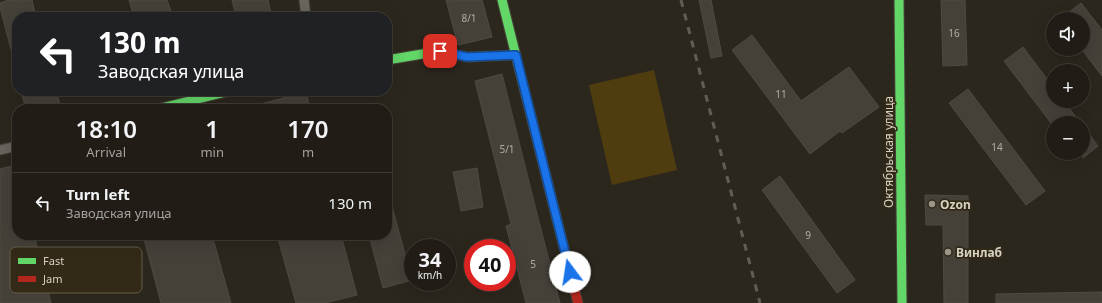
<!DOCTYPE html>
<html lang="en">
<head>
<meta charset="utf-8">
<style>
	body { margin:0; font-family:"Noto Sans",sans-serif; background:#29261f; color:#f1f3f6; height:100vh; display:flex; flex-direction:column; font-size:15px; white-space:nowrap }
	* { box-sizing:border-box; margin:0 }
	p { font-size:13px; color:#a2a2a1 }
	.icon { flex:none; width:22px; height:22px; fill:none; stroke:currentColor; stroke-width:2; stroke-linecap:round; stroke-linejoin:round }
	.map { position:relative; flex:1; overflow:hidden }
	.sheet { position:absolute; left:12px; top:104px; width:380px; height:136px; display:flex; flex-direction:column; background:#211d16; border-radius:16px; box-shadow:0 4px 16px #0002,0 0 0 1px #3e3b35 }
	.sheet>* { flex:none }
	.banner { position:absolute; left:12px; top:12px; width:380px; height:84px; border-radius:16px; box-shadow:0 4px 16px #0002,0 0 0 1px #3e3b35; background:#202124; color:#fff; overflow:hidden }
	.fabs { position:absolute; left:1046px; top:12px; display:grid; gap:8px }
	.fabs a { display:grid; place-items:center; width:44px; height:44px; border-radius:50%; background:#211d16; box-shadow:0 4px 16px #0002,0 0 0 1px #3e3b35; font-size:20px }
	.speed { position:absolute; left:404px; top:239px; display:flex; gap:8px; font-size:20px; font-weight:700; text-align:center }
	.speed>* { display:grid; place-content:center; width:52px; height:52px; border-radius:50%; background:#211d16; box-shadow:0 4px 16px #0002,0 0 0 1px #3e3b35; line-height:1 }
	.speed small { font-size:10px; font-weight:400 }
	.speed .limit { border:6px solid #d22; background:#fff; color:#111 }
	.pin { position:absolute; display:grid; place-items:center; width:34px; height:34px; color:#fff; margin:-17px; border-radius:8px; box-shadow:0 2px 6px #0006 }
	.me { position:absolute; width:44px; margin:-22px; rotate:346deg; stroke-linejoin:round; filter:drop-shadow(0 0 3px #0008) }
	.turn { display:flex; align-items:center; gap:14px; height:84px; padding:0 20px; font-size:18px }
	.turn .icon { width:52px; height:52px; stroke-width:2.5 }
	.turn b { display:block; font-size:28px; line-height:34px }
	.eta { display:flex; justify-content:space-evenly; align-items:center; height:68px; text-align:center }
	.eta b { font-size:24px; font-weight:600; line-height:28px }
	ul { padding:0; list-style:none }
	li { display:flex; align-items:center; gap:12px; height:60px; padding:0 20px; border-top:1px solid #3e3b35 }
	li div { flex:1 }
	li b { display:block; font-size:15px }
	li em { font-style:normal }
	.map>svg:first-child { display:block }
	.green { fill:#4f3d10 }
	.building { fill:#454139; stroke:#4f4b42 }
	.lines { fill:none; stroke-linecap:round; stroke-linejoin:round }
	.street-casing { stroke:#46423a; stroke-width:11 }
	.fast-casing { stroke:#46423a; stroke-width:11 }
	.jam-casing { stroke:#46423a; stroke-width:11 }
	.street { stroke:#68655d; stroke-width:9 }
	.fast { stroke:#63d668; stroke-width:9 }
	.jam { stroke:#b3261e; stroke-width:9 }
	.rail { stroke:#615d54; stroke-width:3; stroke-dasharray:7 7; stroke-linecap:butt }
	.route-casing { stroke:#114b97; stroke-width:10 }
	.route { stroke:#1a73e8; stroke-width:7 }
	.poi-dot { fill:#9a968a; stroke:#322a17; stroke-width:1.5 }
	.labels { text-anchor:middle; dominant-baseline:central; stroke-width:3.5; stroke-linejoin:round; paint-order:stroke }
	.number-label { font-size:10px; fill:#b2ada2 }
	.street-label { font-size:12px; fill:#d6d1c5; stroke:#322a17 }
	.poi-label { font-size:12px; font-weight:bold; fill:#d6d1c5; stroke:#322a17; text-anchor:start }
	.key { fill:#322a17; stroke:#635c4b; stroke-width:1 }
	.key-label { font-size:11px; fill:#d6d1c5 }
</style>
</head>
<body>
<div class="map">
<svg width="1102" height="303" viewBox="0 0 1102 303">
	<rect width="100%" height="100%" fill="#2c271d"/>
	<polygon class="green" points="654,70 677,170 612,185 589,85"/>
	<g class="building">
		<polygon points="6,0 32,0 36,17 17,17 17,61 14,61 0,7 0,3 6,1"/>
		<polygon points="129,0 167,0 173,17 134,17"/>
		<polygon points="232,0 268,0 272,17 236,17"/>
		<polygon points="446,0 482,0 492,37 458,45"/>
		<polygon points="699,0 711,0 722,56 711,58"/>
		<polygon points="941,0 965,0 967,65 943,66"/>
		<polygon points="1081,3 1102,30 1102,76 1083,51 1083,19 1060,19"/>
		<polygon points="752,35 801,101 849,67 879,107 842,133 840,131 810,154 732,50"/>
		<polygon points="1023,47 1053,87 1053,101 1064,101 1080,123 1051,123 1004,61"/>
		<polygon points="502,74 538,218 560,303 526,303 506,226 511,224 475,81"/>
		<polygon points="968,89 1045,191 1026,205 949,103"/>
		<polygon points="21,91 56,91 60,104 41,109 26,109"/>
		<polygon points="306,92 310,109 253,109 253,106"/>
		<polygon points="1083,126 1098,146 1083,158"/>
		<polygon points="16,165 17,170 17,235 34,235 51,303 0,303 0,169"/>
		<polygon points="477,168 483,207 461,211 453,172"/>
		<polygon points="780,176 855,280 837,293 762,190"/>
		<polygon points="925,195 968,196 968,303 944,303 943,225 926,225"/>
		<polygon points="387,199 390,199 412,280 383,288 369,235 387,235"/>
		<polygon points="143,235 212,235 231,303 161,303"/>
		<polygon points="277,235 341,235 357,295 325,303 296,303"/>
		<polygon points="1102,292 1102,303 996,303 996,294"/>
	</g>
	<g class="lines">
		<g class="street-casing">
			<g id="street">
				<polyline points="304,0 306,17"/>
				<polyline points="0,150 17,146"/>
			</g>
		</g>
		<g class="fast-casing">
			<g id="fast">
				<polyline points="502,0 561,236"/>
				<polyline points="899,0 902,303"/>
				<polyline points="387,60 440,51 467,57 516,55"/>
				<polyline points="157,109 230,91"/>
			</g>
		</g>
		<g class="jam-casing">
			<polyline id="jam" points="561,236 578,303"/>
		</g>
		<use href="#street" class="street"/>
		<use href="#fast" class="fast"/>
		<use href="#jam" class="jam"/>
		<polyline class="rail" points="681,0 760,303"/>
	</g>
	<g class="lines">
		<g class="route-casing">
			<polyline id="route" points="440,51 467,57 516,55 570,272"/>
		</g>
		<use href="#route" class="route"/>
	</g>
	<g class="poi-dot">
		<circle cx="932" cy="204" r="4"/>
		<circle cx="948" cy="252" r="4"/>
	</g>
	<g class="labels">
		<g class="number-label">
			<text x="469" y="18">8/1</text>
			<text x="954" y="33">16</text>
			<text x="781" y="94">11</text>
			<text x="997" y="147">14</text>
			<text x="507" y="149">5/1</text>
			<text x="808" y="235">9</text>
			<text x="533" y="264">5</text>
		</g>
		<g class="street-label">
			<text transform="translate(888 152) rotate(-90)">Октябрьская улица</text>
		</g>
		<g class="poi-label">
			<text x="940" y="204">Ozon</text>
			<text x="956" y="252">Винлаб</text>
		</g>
	</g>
	<rect x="10" y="247" width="132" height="46" rx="6" class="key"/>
	<rect x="18" y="258" width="18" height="6" fill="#63d668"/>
	<rect x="18" y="276" width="18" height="6" fill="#b3261e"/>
	<g class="key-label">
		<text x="43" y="265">Fast</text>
		<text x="43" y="283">Jam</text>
	</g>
</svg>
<div class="fabs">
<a><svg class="icon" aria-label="sound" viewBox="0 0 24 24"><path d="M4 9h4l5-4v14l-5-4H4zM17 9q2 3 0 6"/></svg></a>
<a>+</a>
<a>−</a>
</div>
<div class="speed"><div>34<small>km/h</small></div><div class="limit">40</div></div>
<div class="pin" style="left:440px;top:51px;background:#d93025"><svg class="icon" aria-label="arrive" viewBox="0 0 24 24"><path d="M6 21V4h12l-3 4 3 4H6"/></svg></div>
<svg class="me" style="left:570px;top:272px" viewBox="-20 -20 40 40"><circle r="19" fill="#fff"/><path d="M0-13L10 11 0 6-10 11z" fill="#1a73e8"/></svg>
<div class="banner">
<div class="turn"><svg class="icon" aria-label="left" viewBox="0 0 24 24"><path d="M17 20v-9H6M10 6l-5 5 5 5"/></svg><div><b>130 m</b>Заводская улица</div></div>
</div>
<section class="sheet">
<div class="eta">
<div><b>18:10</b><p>Arrival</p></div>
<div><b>1</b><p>min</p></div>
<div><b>170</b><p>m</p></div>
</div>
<ul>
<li><svg class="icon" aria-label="left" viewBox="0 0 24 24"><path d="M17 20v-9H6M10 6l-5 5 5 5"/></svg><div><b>Turn left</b><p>Заводская улица</p></div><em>130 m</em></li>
</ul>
</section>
</div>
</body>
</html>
